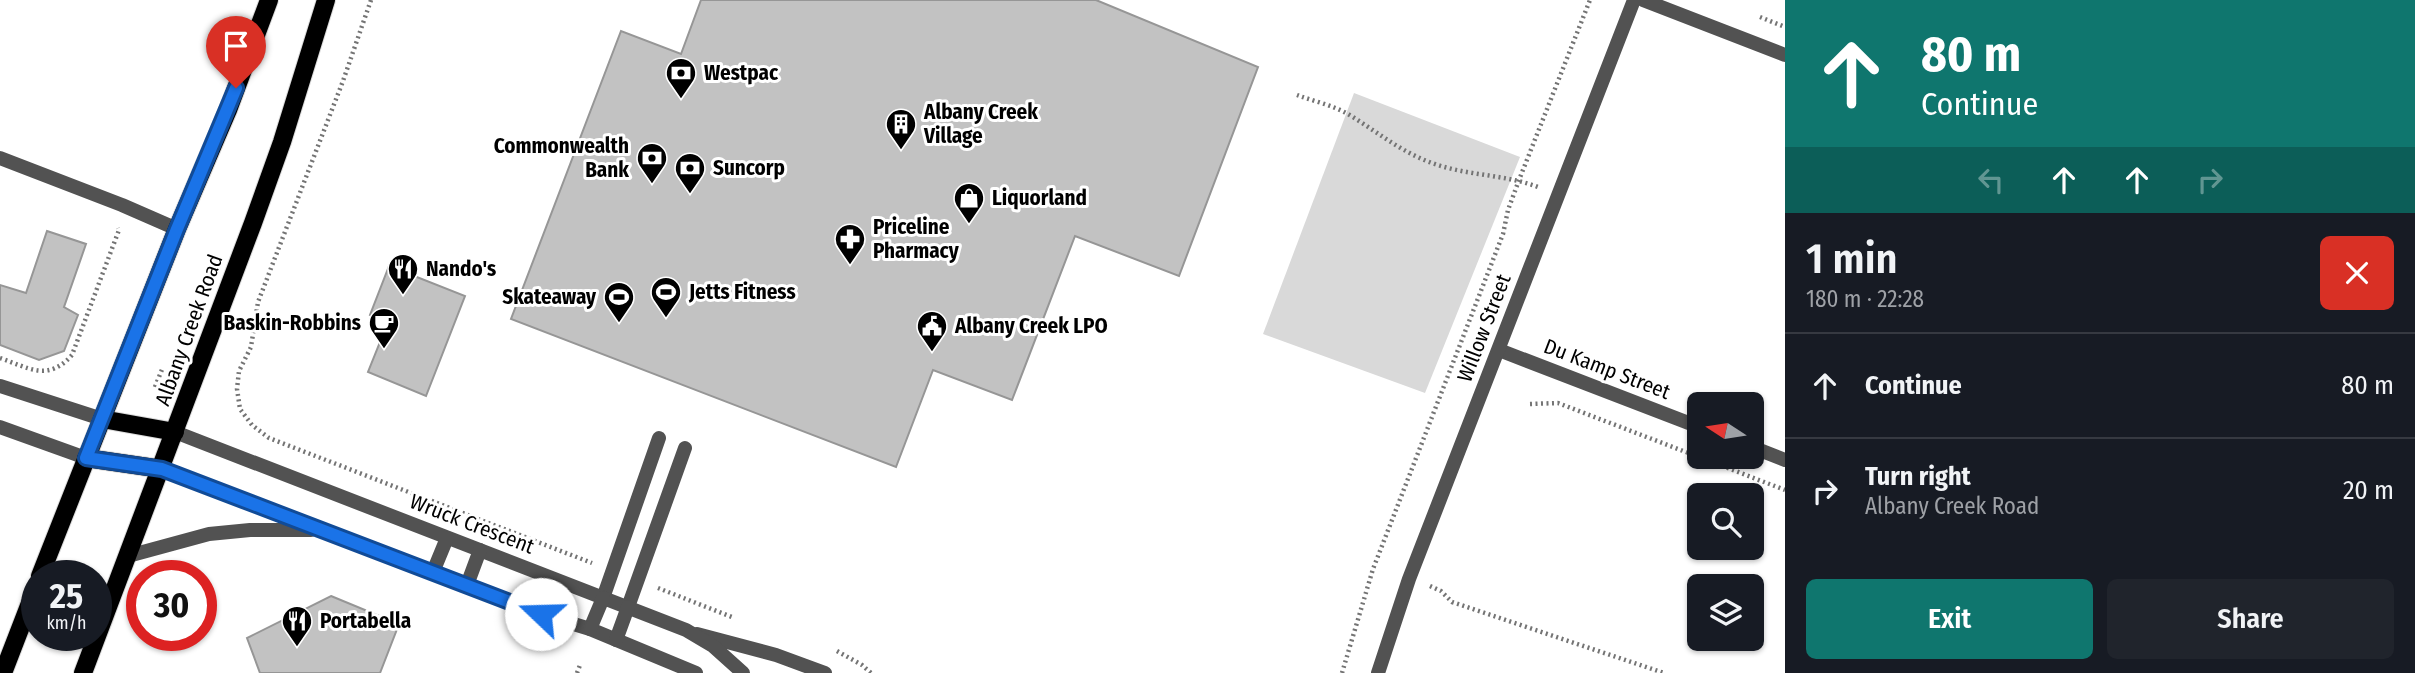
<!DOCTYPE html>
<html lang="en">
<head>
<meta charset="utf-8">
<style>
	body { margin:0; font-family:"Fira Sans Condensed",sans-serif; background:#20242c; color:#f1f3f6; height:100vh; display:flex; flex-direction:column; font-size:26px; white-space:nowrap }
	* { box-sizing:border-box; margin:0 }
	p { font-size:23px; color:#9ea1a6 }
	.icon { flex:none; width:38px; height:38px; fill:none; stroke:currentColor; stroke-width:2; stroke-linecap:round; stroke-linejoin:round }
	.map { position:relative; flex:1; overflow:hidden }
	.details { display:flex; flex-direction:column; background:#171b24; width:630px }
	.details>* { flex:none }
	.hud { background:#0f766e; color:#fff; overflow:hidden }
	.needle { width:46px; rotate:282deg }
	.buttons { position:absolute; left:1687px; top:392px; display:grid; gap:14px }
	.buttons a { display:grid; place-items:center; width:77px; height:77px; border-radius:10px; background:#171b24; box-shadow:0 2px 5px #0004; font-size:35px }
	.speed { position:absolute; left:21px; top:560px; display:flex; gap:14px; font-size:35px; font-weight:700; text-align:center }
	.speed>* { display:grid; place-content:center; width:91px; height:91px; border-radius:50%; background:#171b24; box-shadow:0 2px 5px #0004; line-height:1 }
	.speed small { font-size:18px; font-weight:400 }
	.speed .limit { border:10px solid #d22; background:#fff; color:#111 }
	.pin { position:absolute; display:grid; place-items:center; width:60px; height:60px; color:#fff; margin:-72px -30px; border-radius:50% 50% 50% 0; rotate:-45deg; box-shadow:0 0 7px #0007 }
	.pin .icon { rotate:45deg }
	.me { position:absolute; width:77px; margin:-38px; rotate:291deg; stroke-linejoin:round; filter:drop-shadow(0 0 5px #0008) }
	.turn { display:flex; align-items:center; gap:24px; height:147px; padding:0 21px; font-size:32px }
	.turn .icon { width:91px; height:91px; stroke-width:2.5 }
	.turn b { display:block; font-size:49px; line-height:60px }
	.lanes { display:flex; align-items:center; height:66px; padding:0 21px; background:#0003; justify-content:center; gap:35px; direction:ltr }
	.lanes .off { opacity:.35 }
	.round { display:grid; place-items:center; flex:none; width:74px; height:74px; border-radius:10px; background:#20242c }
	.head { display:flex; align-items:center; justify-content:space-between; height:119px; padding:0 21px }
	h1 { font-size:42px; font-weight:600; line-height:52px }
	.button { display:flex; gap:14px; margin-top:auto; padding:14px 21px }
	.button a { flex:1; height:80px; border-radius:10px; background:#0f766e; color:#fff; font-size:28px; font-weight:600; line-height:80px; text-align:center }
	.button a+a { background:#20242c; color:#f1f3f6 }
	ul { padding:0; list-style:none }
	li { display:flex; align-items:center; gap:21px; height:105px; padding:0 21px; border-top:2px solid #363941 }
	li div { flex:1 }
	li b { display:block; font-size:26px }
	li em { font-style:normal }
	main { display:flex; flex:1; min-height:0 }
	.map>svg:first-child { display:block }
	.green { fill:#d9d9d9 }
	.building { fill:#c2c2c2; stroke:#969696; stroke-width:2 }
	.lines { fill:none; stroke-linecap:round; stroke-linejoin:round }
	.primary-casing { stroke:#dbdbdb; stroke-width:20 }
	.path { stroke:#747474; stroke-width:4.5; stroke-dasharray:2 3.5; stroke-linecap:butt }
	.lane { stroke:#525252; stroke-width:14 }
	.street { stroke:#525252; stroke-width:14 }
	.primary { stroke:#000; stroke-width:18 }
	.route-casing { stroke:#114b97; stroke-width:18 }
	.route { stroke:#1a73e8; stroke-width:12 }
	.labels { text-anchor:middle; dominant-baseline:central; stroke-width:6; stroke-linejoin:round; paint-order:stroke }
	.poi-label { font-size:21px; font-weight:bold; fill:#000; stroke:#fff; text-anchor:start }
	.street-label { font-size:21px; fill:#000; stroke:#fff }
</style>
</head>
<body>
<main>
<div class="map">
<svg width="1785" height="673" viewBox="0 0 1785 673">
	<rect width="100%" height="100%" fill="#fff"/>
	<polygon class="green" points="1354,93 1520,157 1425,393 1263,334"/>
	<g class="building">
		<polygon points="701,0 1096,0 1258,67 1179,276 1075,236 1012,400 933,370 896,467 511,319 621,31 681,54"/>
		<polygon points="47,231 86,244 64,307 78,315 64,351 39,360 0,345 0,285 26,293"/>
		<polygon points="389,266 465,296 426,396 368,372 388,322 370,315"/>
		<polygon points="331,596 399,624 380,673 260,673 247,638"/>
	</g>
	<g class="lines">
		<g class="primary-casing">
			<g id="primary">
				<polyline points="102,419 175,432"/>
				<polyline points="86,458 162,469"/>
				<polyline points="40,576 177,229 228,110 269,0"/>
				<polyline points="3,673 37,585"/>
				<polyline points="83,673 253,223 282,142 326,0"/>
			</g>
		</g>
		<g class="path">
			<polyline points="371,0 343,81 258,302 251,347 239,371 237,389 240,409 252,425 269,438 592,563"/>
			<polyline points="1760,17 1785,27"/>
			<path d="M1297,95C1313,101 1332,105 1348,114C1376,131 1401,152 1432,163C1467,176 1504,174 1538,187"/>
			<path d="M0,358C29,368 48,382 72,355L119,230L118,228"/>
			<polyline points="155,387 163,367"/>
			<polyline points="1530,404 1558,403 1785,490"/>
			<polyline points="1430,586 1441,591 1452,602 1664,673"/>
			<polyline points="658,588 732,617"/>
			<polyline points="837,651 862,665 871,673"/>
			<polyline points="577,673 580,665"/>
			<polyline points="1342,673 1373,569 1503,234 1508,210 1519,180 1590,0"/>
		</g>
		<g class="lane">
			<polyline points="0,158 122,205 177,229"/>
			<polyline points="603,598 659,438"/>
			<polyline points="628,607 685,448"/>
			<polyline points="697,634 776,655 825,673"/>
		</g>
		<g class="street">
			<polyline points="1643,0 1785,55"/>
			<polyline points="1499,350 1699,427"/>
			<polyline points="0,386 102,419"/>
			<polyline points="0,427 86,458"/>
			<polyline points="175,432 686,630 713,646 743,673"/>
			<polyline points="1752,447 1785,460"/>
			<polyline points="162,469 541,614 590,629 696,673"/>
			<polyline points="128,556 209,534 250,530 311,530"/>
			<polyline points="433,572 447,538"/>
			<polyline points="467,585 480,550"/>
			<polyline points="590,629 603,598"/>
			<polyline points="616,640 628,607"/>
			<polyline points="1378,673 1409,579 1634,0"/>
		</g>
		<use href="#primary" class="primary"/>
	</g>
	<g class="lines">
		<g class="route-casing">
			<polyline id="route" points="236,88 177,229 86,458 162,469 541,614"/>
		</g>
		<use href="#route" class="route"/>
	</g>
	<defs>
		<g id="bank-pin" transform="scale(1.575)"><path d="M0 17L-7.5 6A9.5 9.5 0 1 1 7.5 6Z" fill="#000" stroke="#fff"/><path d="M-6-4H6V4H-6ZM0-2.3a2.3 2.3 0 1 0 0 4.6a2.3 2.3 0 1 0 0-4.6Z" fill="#fff"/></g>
		<g id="building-pin" transform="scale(1.575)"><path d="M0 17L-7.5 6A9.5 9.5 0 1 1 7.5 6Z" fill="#000" stroke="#fff"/><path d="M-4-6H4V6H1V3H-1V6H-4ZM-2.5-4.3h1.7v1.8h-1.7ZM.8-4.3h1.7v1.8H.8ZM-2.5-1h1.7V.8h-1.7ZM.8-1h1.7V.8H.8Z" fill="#fff"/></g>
		<g id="shop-pin" transform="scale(1.575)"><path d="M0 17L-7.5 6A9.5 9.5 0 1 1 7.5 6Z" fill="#000" stroke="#fff"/><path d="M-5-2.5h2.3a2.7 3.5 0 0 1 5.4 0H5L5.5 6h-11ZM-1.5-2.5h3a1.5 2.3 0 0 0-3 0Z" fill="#fff"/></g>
		<g id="pharmacy-pin" transform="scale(1.575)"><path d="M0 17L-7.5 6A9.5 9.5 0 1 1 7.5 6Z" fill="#000" stroke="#fff"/><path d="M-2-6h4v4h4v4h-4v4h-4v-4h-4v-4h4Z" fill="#fff"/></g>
		<g id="restaurant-pin" transform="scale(1.575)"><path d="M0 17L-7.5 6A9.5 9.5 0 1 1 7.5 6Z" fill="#000" stroke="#fff"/><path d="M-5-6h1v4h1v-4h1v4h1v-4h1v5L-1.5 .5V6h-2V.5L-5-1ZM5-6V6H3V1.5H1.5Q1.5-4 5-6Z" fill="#fff"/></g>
		<g id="stadium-pin" transform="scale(1.575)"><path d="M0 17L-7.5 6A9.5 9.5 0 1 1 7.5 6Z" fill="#000" stroke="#fff"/><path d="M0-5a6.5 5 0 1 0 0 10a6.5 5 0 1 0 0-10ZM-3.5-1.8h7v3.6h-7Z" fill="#fff"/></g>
		<g id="cafe-pin" transform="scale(1.575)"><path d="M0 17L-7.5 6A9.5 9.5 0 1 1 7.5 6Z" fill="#000" stroke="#fff"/><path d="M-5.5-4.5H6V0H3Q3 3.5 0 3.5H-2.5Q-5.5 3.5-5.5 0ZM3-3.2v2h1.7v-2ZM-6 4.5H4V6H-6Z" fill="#fff"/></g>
		<g id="civic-pin" transform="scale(1.575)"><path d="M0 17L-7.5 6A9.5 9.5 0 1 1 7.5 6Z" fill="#000" stroke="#fff"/><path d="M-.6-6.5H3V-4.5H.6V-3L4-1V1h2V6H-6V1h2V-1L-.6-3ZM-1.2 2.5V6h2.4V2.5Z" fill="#fff"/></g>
	</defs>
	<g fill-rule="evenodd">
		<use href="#bank-pin" x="681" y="73"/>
		<use href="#building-pin" x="901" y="124"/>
		<use href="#bank-pin" x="652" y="158"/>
		<use href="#bank-pin" x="690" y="168"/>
		<use href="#shop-pin" x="969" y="198"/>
		<use href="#pharmacy-pin" x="850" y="239"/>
		<use href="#restaurant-pin" x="403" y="269"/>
		<use href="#stadium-pin" x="666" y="292"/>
		<use href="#stadium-pin" x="619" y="297"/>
		<use href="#cafe-pin" x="384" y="323"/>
		<use href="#civic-pin" x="932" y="326"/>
		<use href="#restaurant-pin" x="297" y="621"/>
	</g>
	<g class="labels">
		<g class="poi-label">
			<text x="704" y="73">Westpac</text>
			<text x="924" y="112">Albany Creek<tspan x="924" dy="24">Village</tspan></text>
			<text x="629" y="146" text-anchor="end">Commonwealth<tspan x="629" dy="24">Bank</tspan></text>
			<text x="713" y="168">Suncorp</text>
			<text x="992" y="198">Liquorland</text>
			<text x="873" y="227">Priceline<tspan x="873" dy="24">Pharmacy</tspan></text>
			<text x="426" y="269">Nando's</text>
			<text x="689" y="292">Jetts Fitness</text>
			<text x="596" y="297" text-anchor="end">Skateaway</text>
			<text x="361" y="323" text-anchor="end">Baskin-Robbins</text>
			<text x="955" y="326">Albany Creek LPO</text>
			<text x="320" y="621">Portabella</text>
		</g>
		<g class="street-label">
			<text transform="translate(1484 328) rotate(-69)">Willow Street</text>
			<text transform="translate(189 330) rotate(-70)">Albany Creek Road</text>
			<text transform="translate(1607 369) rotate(21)">Du Kamp Street</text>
			<text transform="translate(472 524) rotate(21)">Wruck Crescent</text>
		</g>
	</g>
</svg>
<div class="buttons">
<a><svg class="needle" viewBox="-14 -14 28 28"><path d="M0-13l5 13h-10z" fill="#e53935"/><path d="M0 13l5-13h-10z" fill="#9ea1a6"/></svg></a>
<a><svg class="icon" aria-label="search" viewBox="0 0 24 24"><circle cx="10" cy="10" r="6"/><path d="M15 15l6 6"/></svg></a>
<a><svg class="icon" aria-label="layers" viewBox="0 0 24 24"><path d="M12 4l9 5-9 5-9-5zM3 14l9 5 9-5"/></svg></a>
</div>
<div class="speed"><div>25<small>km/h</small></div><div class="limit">30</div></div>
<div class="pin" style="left:236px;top:88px;background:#d93025"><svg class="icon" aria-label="arrive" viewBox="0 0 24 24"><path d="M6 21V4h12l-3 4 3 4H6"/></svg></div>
<svg class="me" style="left:541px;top:614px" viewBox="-20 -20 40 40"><circle r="19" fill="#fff"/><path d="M0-13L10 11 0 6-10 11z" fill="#1a73e8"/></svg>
</div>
<section class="details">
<div class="hud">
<div class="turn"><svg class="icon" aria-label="ahead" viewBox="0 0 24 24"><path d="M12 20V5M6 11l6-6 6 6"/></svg><div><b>80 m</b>Continue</div></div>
<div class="lanes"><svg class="icon off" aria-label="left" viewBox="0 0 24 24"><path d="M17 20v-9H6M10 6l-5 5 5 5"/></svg><svg class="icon" aria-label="ahead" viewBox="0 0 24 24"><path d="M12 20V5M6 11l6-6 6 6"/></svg><svg class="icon" aria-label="ahead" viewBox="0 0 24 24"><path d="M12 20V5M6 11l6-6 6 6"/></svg><svg class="icon off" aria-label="right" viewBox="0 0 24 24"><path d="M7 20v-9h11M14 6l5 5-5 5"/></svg></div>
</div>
<div class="head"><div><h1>1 min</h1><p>180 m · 22:28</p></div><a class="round" style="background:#d93025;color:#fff"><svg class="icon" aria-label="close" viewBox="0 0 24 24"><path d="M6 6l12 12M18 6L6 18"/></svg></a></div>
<ul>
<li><svg class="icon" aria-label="ahead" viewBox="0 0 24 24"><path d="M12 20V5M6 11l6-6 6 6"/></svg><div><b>Continue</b></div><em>80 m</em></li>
<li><svg class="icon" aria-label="right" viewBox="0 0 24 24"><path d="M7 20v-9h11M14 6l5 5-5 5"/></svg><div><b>Turn right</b><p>Albany Creek Road</p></div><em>20 m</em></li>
</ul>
<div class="button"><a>Exit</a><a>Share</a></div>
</section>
</main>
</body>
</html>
